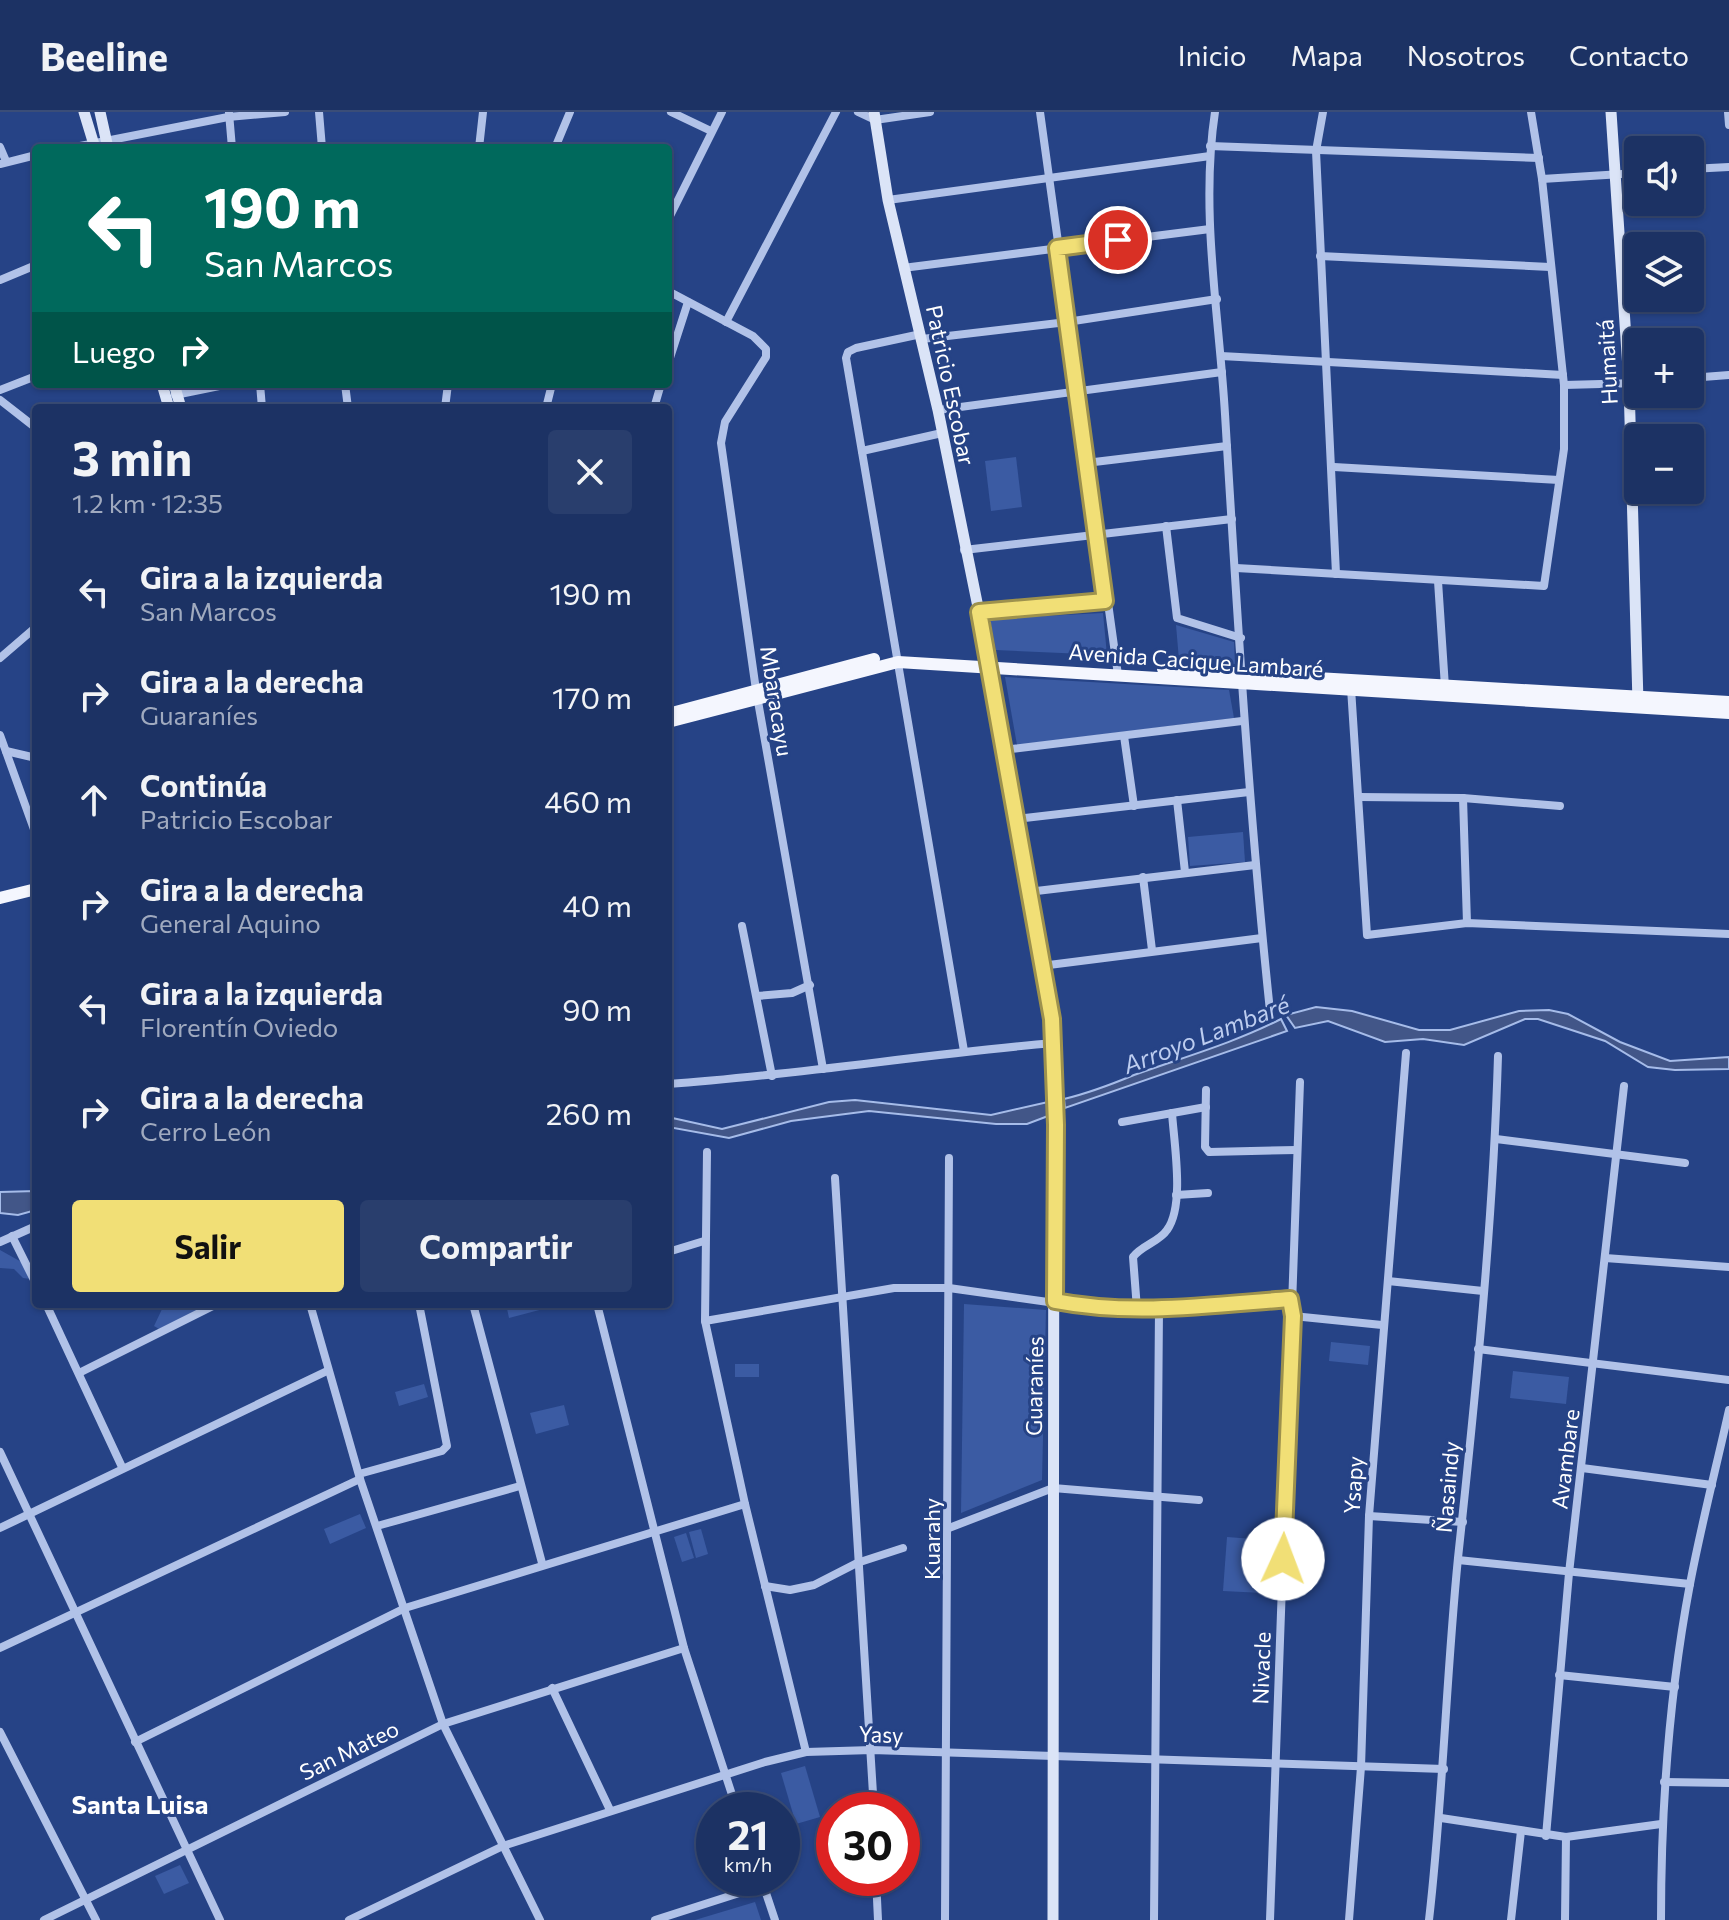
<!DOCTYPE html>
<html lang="es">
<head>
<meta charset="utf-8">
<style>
	body { margin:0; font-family:Commissioner,sans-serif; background:#293e6d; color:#f1f3f6; height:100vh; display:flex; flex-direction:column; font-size:30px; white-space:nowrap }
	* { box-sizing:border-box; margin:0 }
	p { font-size:26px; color:#a0aabf }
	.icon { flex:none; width:44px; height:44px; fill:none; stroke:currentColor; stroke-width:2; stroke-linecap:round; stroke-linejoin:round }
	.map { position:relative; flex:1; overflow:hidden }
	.side { position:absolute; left:32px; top:292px; width:640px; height:904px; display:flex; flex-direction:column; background:#1c3264; border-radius:8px; box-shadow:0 2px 6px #0004,0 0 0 2px #3a4d78 }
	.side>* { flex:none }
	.banner { position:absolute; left:32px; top:32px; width:640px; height:244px; border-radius:8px; box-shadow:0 2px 6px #0004,0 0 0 2px #3a4d78; background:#00695c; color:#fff; overflow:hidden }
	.tools { position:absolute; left:1624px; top:24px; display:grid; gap:16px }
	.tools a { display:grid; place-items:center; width:80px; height:80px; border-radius:8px; background:#1c3264; box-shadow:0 2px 6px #0004,0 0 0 2px #3a4d78; font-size:40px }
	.speed { position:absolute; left:696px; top:1680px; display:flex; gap:16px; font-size:40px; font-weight:700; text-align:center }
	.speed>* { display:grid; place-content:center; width:104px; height:104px; border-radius:50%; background:#1c3264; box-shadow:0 2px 6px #0004,0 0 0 2px #3a4d78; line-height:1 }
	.speed small { font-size:20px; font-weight:400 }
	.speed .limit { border:12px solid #d22; background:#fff; color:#111 }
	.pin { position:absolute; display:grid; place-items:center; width:68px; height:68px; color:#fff; margin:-34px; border:4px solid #fff; border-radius:50%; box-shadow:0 2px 8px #0007 }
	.me { position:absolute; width:88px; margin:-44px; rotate:2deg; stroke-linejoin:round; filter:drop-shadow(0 0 6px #0008) }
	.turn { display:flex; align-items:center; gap:28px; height:168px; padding:0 40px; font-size:36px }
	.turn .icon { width:104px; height:104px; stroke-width:2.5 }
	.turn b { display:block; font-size:56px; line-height:68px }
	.then { display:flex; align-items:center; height:76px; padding:0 40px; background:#0003; gap:16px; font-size:30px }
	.round { display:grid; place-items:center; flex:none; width:84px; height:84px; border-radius:8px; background:#293e6d }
	.summary { display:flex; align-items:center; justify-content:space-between; height:136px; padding:0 40px }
	h1 { font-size:48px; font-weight:700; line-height:60px }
	.button { display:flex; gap:16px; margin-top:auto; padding:16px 40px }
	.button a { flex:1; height:92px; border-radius:8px; background:#f1df76; color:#111; font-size:32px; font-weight:700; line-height:92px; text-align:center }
	.button a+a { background:#293e6d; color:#f1f3f6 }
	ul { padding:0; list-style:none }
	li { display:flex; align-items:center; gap:24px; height:104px; padding:0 40px }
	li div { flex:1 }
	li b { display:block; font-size:30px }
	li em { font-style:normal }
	header { display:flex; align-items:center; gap:48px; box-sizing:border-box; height:112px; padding:0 40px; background:#1c3264; border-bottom:2px solid #3a4d78 }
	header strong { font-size:38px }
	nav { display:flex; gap:44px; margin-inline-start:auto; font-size:28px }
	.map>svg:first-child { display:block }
	.green { fill:#3b5ba3 }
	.water { fill:#425688; stroke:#a6bce9; stroke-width:2 }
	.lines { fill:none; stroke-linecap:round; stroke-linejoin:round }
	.street { stroke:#b1c2e8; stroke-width:8 }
	.secondary { stroke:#dbe4f7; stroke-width:11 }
	.primary { stroke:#f4f6fe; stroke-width:12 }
	.route-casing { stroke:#9d914d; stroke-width:20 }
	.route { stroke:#f1df76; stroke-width:14 }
	.labels { text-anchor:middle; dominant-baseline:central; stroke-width:6; stroke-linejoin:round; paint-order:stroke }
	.street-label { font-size:22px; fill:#fff; stroke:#264386 }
	.water-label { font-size:24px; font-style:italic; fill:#bdcdf0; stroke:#264386 }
	.quarter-label { font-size:26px; font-weight:bold; fill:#fff; stroke:#264386 }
</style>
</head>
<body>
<header>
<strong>Beeline</strong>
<nav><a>Inicio</a><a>Mapa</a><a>Nosotros</a><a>Contacto</a></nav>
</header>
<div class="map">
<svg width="1729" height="1808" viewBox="0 0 1729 1808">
	<rect width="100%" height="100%" fill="#264386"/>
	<g class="green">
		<polygon points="1016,345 1022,395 991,399 985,349"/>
		<polygon points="1103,501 1107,543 996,538 990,507"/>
		<polygon points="1176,513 1234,530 1235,552 1179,548"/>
		<polygon points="1005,565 1229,578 1234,606 1017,633"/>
		<polygon points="1243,720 1245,750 1190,754 1188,725"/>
		<polygon points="0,1138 25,1152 31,1167 23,1166 14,1157 0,1156"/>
		<polygon points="198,1192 197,1199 159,1217 154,1214 164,1193"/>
		<polygon points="506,1192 546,1192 547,1196 509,1206"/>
		<polygon points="964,1192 1046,1198 1042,1368 961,1401"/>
		<polygon points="1331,1230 1370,1234 1368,1253 1329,1249"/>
		<rect x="735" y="1252" width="24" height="13"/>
		<polygon points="1513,1259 1569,1265 1566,1292 1510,1286"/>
		<polygon points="424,1272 428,1285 399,1294 395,1280"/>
		<polygon points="564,1293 569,1313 536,1322 530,1301"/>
		<polygon points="360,1402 366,1416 330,1432 324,1417"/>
		<polygon points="701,1417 708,1442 696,1446 689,1420"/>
		<polygon points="686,1421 694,1446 682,1450 674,1425"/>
		<polygon points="1227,1425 1267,1428 1263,1481 1223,1479"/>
		<polygon points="805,1654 820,1705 796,1712 781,1661"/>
		<polygon points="180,1753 189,1771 164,1782 155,1764"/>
		<polygon points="755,1790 761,1808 695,1808"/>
	</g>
	<g class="water">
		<polygon points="1316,895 1352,899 1419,918 1450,918 1519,899 1549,898 1568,902 1620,930 1670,949 1729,945 1729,957 1675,958 1648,955 1605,929 1538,907 1525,907 1464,933 1423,927 1385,930 1328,909 1295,916 1286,903"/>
		<path d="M1281,907L1287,919L1065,996L1064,987C1089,981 1110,973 1134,963C1184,945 1234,931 1281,907Z"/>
		<polygon points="855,988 991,1003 1048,990 1048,1004 1027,1012 996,1012 869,999 791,1009 729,1026 668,1015 668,1005 722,1017 829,990"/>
		<polygon points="36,1079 36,1098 18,1103 0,1101 0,1080"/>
	</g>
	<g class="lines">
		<g class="street">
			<polyline points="319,0 322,36"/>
			<polyline points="671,0 711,19"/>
			<polyline points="858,0 875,8 930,0"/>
			<polyline points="1040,0 1118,563"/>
			<path d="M1215,0C1200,99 1219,202 1225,302C1237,501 1249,700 1270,899"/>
			<polyline points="1323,0 1316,39 1336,462"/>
			<polyline points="1728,0 1729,13"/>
			<polyline points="229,1 232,36"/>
			<polyline points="1210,34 1539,46"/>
			<polyline points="0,35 6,49"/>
			<polyline points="70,36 228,5 285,0"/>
			<polyline points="479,36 483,0"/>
			<polyline points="555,36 570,0"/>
			<polyline points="0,52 36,43"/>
			<polyline points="1690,57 1729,55"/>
			<polyline points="1542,67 1638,61"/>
			<polyline points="888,88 1210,44"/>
			<polyline points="668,108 722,0"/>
			<polyline points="1320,144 1550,155"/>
			<polyline points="903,156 1210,117"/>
			<polyline points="0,168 36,153"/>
			<polyline points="668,179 753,224 766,237 766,245 725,310 721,331 756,578 823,957"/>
			<polyline points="726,210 836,0"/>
			<polyline points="921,222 856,236 848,240 846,246 964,939"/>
			<polyline points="922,227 1067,210 1217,187"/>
			<polyline points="1221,244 1563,263"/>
			<polyline points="668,252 688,190"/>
			<polyline points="1690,266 1729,263"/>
			<polyline points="260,272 262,296"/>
			<polyline points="345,272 348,296"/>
			<polyline points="1564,273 1638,271"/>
			<polyline points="0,278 36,264"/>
			<polyline points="175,283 229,272"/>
			<polyline points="0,288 36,316"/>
			<polyline points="445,296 448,272"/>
			<polyline points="546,296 552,272"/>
			<polyline points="654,296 661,272"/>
			<polyline points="938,298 1222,260"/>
			<polyline points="862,339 942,321"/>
			<polyline points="1086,351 1227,334"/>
			<polyline points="1334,355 1559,368"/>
			<polyline points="1166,414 1177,506 1241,526"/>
			<polyline points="964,438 1232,407"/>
			<polyline points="1236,456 1544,474 1564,337 1564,273 1542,67 1531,0"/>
			<polyline points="1438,469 1445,575"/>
			<polyline points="979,500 1105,489"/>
			<polyline points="0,546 36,515"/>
			<polyline points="1351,576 1367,823 1467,811 1729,822"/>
			<polyline points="0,623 36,723"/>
			<polyline points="1124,624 1134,694"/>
			<polyline points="1003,638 1242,609"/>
			<polyline points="6,639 36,646"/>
			<polyline points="1359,685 1463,686 1560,694"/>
			<polyline points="1463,686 1467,811"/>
			<polyline points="1177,688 1185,760"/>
			<polyline points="1016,707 1249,680"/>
			<polyline points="1143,765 1152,838"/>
			<polyline points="1028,780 1255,753"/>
			<polyline points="742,814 772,964"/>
			<polyline points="1041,854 1262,826"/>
			<polyline points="757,884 792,881 810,873"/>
			<path d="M668,972C797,963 925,942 1054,931"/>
			<polyline points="1206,978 1205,1035 1209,1040 1296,1038"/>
			<polyline points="1122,1010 1206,995"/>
			<polyline points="1496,1027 1685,1051"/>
			<polyline points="707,1040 705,1209 745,1392 806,1640"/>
			<polyline points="835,1066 874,1698"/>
			<polyline points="1176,1083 1208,1081"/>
			<polyline points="12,1124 36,1172"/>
			<polyline points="0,1130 36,1114"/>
			<polyline points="668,1140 704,1129"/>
			<polyline points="1605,1146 1729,1155"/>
			<polyline points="1388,1169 1483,1179"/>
			<polyline points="46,1192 122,1355"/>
			<polyline points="310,1192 360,1367 443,1612 540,1808"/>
			<polyline points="473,1192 542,1451"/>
			<polyline points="597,1192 684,1536 737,1698"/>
			<path d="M1137,1197L1133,1145C1142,1133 1159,1130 1167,1118C1185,1094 1174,1031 1172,1001"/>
			<polyline points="1293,1204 1382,1213"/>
			<polyline points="705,1209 894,1176 949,1176 1091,1196 1159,1197 1290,1187"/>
			<polyline points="1478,1237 1729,1268"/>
			<polyline points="79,1261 217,1192"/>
			<polyline points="0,1340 220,1808"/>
			<polyline points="1582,1356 1712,1373"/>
			<polyline points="359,1362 442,1339 447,1334 419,1192"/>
			<polyline points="1369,1404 1463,1410"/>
			<polyline points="377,1414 520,1374"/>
			<polyline points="0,1416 327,1259"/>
			<polyline points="949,1416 1053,1376 1199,1388"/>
			<polyline points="1458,1448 1690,1472"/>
			<polyline points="765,1474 790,1478 814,1473 857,1451 903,1436"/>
			<polyline points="0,1536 360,1367"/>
			<polyline points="1559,1563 1675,1575"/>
			<polyline points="552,1576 610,1698"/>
			<polyline points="0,1620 96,1808"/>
			<polyline points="135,1630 405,1496 745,1392"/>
			<polyline points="1664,1670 1729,1671"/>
			<polyline points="1441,1706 1566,1725 1661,1712"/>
			<polyline points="1546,1724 1569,1461 1624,974"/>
			<polyline points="761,1766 775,1808"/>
			<polyline points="876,1766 878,1808"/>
			<polyline points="44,1808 443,1612 684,1536"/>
			<polyline points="349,1808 503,1734 765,1650 806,1640 872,1638 1444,1657"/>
			<polyline points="655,1808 764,1773"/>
			<polyline points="945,1808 949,1046"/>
			<polyline points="1154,1808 1159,1197"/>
			<polyline points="1270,1808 1300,970"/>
			<polyline points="1349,1808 1361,1655 1369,1404 1406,941"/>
			<path d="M1429,1808C1443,1687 1446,1566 1458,1446C1476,1279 1493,1111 1498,944"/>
			<polyline points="1511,1808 1521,1719"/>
			<polyline points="1565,1808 1566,1725"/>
			<path d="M1661,1808C1661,1695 1669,1583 1690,1472C1701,1414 1716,1356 1729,1298"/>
		</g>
		<g class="secondary">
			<polyline points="84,0 95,36"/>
			<polyline points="100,0 108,36"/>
			<polyline points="874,0 888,88 938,298 979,500 1054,931 1053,1808"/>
			<polyline points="1611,0 1629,272 1638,590"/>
			<polyline points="162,272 169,296"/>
			<polyline points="174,272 181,296"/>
		</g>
		<g class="primary">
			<polyline points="1163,557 1729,590"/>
			<polyline points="668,602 874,547"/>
			<polyline points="668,610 898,550 1729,601"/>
			<polyline points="0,786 36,777"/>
		</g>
	</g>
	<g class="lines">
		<g class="route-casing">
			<path id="route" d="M1118,128L1057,136L1105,489L979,500L1052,907L1056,1013L1055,1189C1132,1204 1212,1193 1290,1187L1293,1204L1283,1447"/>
		</g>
		<use href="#route" class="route"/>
	</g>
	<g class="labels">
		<g class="street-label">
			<text transform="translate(1607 250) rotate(-93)">Humaitá</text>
			<text transform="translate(951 273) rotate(78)">Patricio Escobar</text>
			<text transform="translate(1196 548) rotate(4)">Avenida Cacique Lambaré</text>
			<text transform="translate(777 589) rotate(81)">Mbaracayu</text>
			<text transform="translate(1034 1274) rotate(-89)">Guaraníes</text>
			<text transform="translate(1565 1347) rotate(-83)">Avambare</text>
			<text transform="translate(1353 1373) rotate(-86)">Ysapy</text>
			<text transform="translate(1447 1375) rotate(-85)">Ñasaindy</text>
			<text transform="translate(931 1427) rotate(-90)">Kuarahy</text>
			<text transform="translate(1261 1556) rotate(-88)">Nivacle</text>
			<text transform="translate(881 1622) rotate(2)">Yasy</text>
			<text transform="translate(349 1638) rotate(-26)">San Mateo</text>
		</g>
		<g class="water-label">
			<text transform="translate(1206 922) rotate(-21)">Arroyo Lambaré</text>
		</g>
		<g class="quarter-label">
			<text x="140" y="1691">Santa Luisa</text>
		</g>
	</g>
</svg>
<div class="tools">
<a><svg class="icon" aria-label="sound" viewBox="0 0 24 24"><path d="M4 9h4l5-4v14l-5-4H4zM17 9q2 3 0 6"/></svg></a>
<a><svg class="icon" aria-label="layers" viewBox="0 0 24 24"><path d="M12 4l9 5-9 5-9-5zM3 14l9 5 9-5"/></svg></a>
<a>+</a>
<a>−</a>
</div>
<div class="speed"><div>21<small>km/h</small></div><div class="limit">30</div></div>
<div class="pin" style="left:1118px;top:128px;background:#d93025"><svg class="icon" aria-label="arrive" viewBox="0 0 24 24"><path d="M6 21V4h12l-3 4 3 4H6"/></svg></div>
<svg class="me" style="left:1283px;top:1447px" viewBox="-20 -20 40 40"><circle r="19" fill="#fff"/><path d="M0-13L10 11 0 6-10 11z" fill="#f1df76"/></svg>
<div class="banner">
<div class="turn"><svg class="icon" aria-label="left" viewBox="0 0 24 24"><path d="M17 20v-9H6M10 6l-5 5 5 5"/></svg><div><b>190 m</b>San Marcos</div></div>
<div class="then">Luego<svg class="icon" aria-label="right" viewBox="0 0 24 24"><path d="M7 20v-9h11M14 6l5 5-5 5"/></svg></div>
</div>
<section class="side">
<div class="summary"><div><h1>3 min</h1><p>1.2 km · 12:35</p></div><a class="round"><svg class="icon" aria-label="close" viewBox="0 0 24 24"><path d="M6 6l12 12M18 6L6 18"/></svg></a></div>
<ul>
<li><svg class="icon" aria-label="left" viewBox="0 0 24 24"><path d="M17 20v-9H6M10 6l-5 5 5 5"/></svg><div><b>Gira a la izquierda</b><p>San Marcos</p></div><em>190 m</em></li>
<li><svg class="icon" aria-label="right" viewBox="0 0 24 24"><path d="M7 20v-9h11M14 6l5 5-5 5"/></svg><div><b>Gira a la derecha</b><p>Guaraníes</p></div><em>170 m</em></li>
<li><svg class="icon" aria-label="ahead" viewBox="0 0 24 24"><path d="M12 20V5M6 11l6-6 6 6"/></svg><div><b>Continúa</b><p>Patricio Escobar</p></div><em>460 m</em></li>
<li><svg class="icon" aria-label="right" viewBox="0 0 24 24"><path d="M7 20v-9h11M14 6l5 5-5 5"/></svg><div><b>Gira a la derecha</b><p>General Aquino</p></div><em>40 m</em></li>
<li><svg class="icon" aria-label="left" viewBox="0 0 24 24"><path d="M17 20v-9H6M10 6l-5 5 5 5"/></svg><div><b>Gira a la izquierda</b><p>Florentín Oviedo</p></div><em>90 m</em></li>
<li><svg class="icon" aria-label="right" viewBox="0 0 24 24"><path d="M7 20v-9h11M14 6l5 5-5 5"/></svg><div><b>Gira a la derecha</b><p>Cerro León</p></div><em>260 m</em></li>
</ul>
<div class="button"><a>Salir</a><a>Compartir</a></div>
</section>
</div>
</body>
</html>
